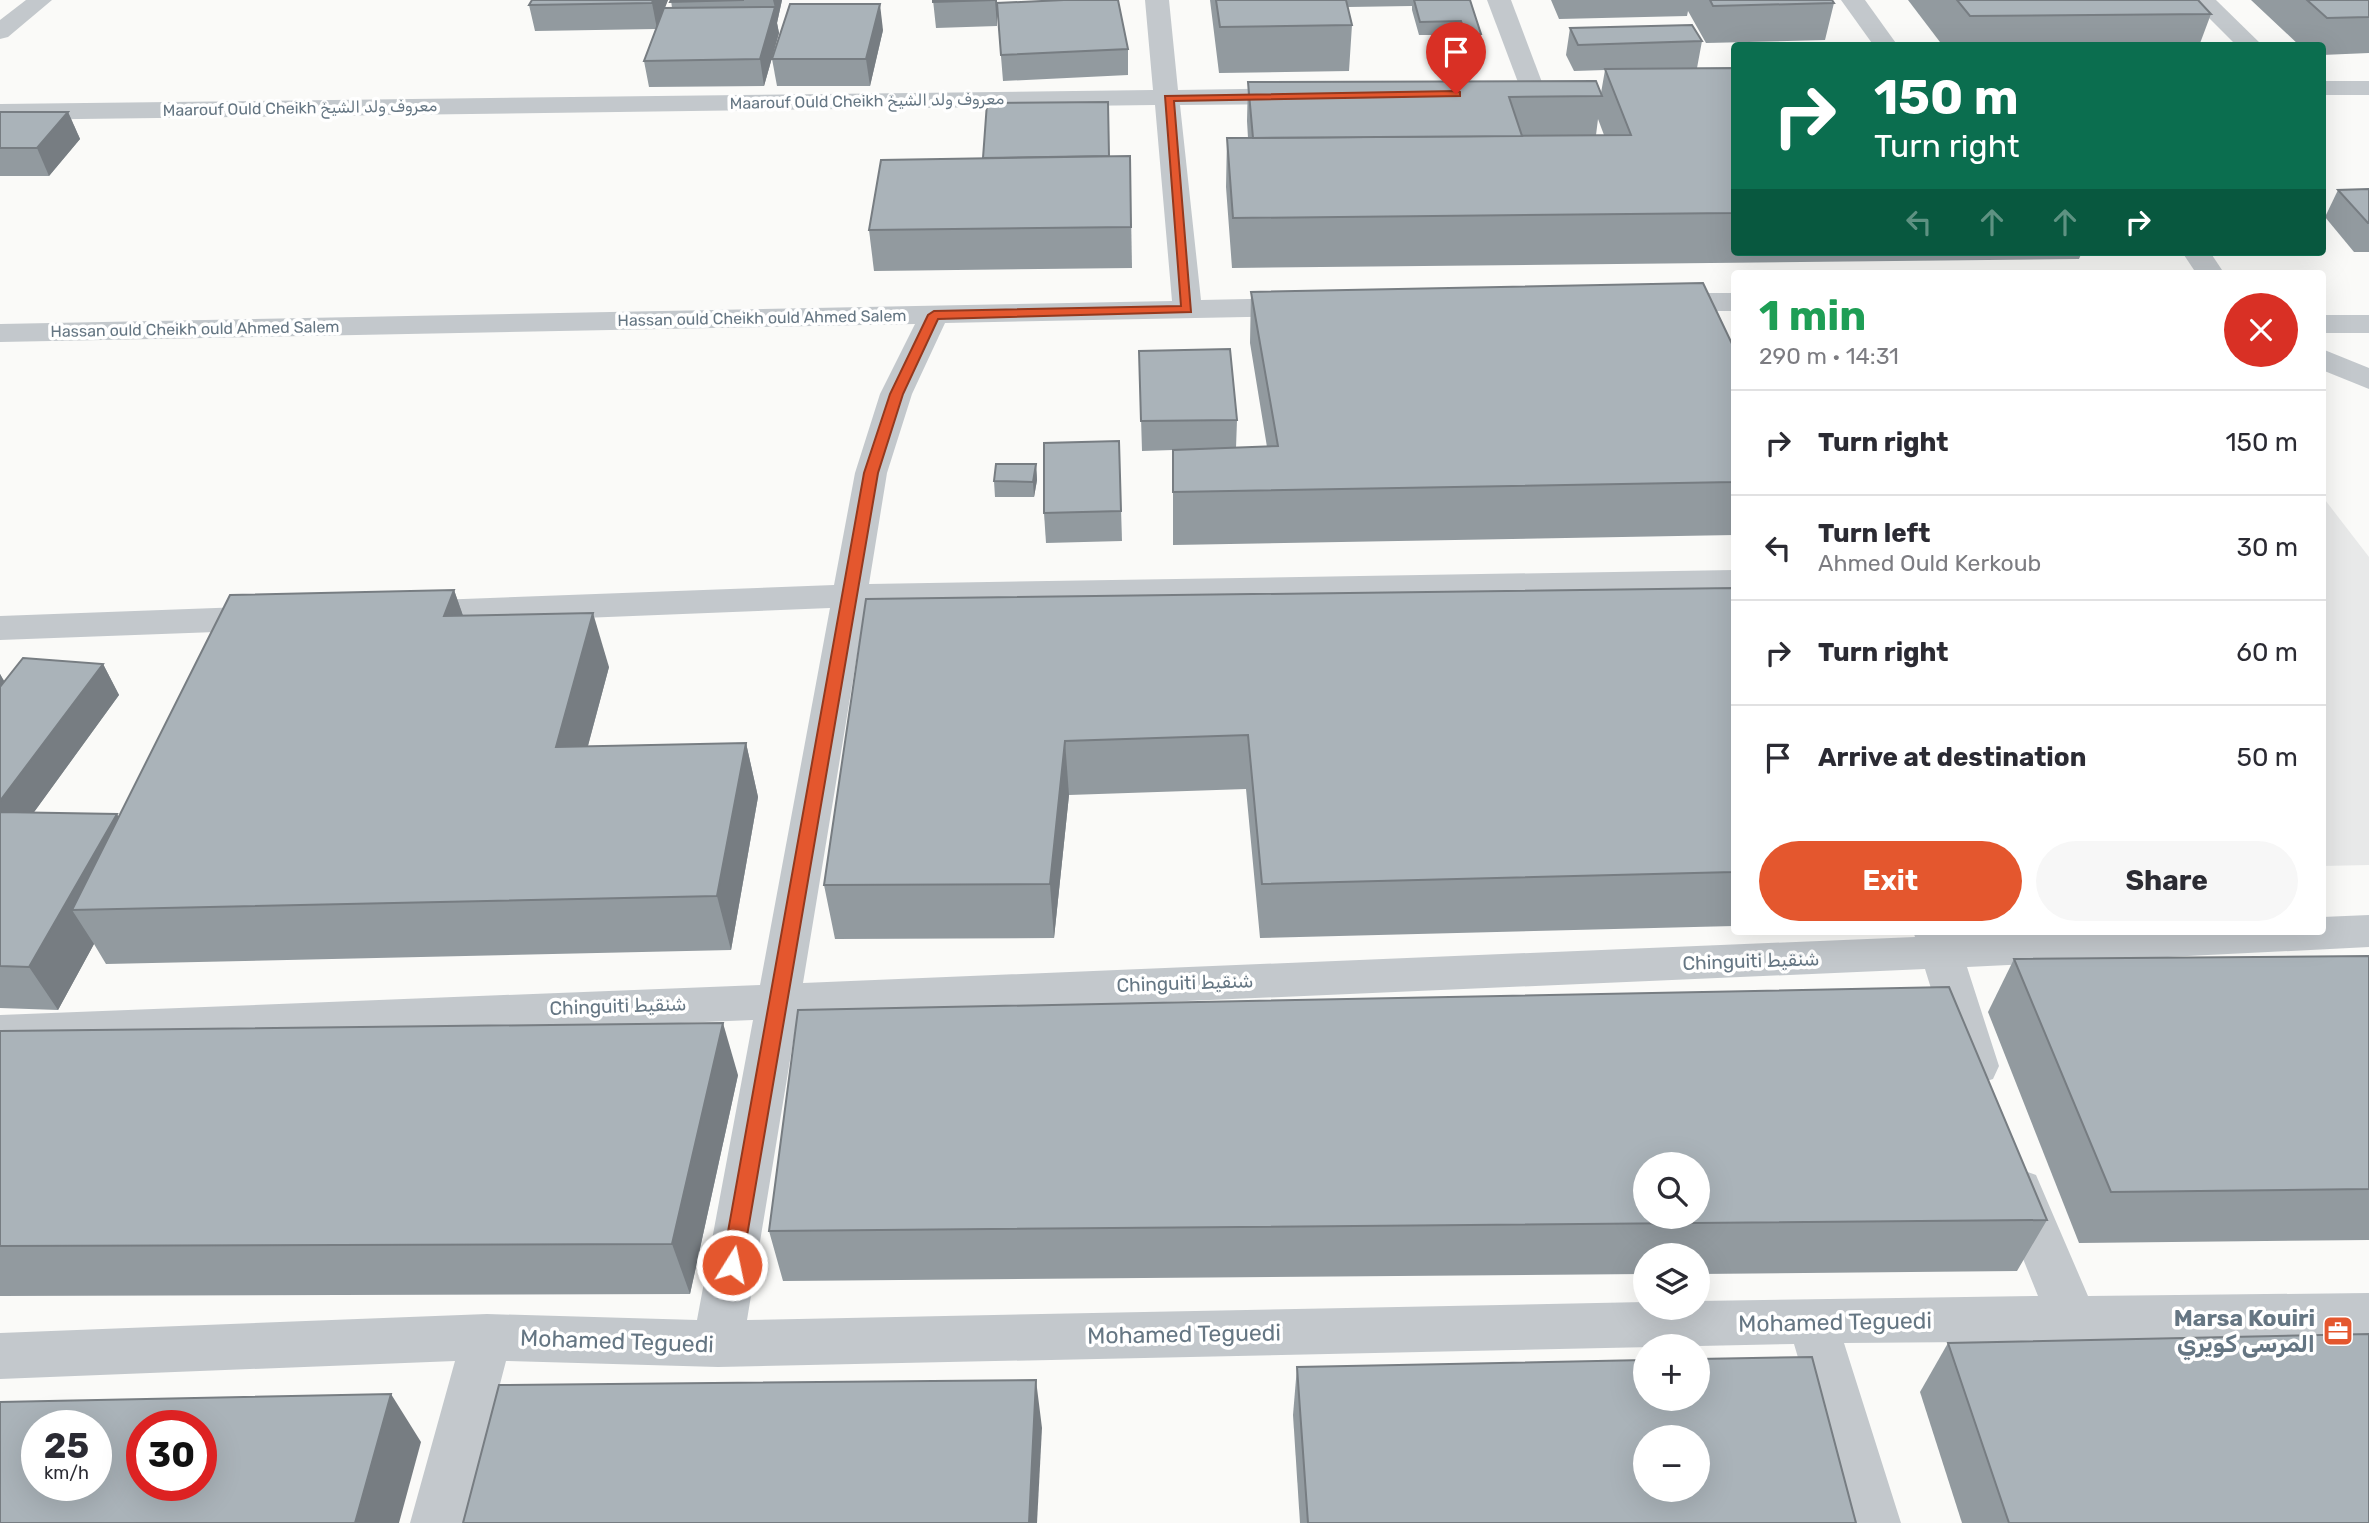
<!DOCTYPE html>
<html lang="en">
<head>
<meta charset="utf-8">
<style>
	body { margin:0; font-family:Rubik,"Noto Sans Arabic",sans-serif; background:#f7f7f7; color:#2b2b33; height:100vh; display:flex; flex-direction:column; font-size:26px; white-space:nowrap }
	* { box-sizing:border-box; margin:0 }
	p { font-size:23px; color:#7c7c81 }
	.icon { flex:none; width:38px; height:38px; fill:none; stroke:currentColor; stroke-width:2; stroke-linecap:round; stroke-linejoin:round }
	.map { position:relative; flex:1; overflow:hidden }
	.drawer { position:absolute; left:1731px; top:270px; width:595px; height:665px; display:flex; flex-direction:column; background:#fff; border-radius:7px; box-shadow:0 7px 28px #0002 }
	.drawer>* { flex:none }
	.guide { position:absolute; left:1731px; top:42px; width:595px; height:214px; border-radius:7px; box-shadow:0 7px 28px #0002; background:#0b6e4f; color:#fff; overflow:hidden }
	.tools { position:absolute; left:1633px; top:1152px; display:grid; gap:14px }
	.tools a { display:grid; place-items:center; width:77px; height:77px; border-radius:50%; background:#fff; box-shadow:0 7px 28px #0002; font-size:35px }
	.speed { position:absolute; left:21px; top:1410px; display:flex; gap:14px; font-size:35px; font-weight:700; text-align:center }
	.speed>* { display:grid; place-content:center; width:91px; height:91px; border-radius:50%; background:#fff; box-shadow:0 7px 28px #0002; line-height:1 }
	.speed small { font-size:18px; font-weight:400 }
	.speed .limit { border:10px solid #d22; background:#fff; color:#111 }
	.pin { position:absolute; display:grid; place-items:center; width:60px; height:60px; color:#fff; margin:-72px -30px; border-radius:50% 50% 50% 0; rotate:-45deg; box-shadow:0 0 7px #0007 }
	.pin .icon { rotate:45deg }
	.me { position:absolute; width:77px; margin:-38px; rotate:10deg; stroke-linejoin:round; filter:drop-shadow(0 0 5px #0008) }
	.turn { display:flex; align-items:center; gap:24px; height:147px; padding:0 28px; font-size:32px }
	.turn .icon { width:91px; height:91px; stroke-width:2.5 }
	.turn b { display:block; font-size:49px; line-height:60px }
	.lanes { display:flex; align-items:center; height:66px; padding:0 28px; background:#0003; justify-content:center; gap:35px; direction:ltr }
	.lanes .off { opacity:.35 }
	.round { display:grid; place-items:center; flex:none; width:74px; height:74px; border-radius:37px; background:#f7f7f7 }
	.headline { display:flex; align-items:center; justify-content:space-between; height:119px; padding:0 28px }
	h1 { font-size:42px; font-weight:700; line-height:52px; color:#1e9e55 }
	.cta { display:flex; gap:14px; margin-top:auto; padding:14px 28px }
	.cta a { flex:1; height:80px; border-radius:42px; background:#e4572e; color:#fff; font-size:28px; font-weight:700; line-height:80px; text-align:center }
	.cta a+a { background:#f7f7f7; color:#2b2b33 }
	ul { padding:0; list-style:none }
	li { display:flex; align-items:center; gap:21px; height:105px; padding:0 28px; border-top:2px solid #e1e1e2 }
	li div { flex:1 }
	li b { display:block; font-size:26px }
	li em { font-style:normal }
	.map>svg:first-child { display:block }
	.built { fill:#e8e9e9 }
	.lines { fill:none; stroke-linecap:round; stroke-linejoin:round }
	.minor { fill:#c3c8cc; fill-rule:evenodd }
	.wall { fill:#929a9f; fill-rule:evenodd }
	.shaded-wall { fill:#777d82 }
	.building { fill:#aab3b9; stroke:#777d82; stroke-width:2; fill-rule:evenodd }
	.route { fill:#e4572e; stroke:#94391e; stroke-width:2 }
	.labels { text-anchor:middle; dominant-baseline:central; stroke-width:7; stroke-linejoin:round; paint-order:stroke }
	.far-street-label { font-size:16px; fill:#657683; stroke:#fff }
	.street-label { font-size:19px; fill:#657683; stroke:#fff }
	.near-poi-label { font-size:23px; font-weight:bold; fill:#657683; stroke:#fff; text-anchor:end }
	.near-street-label { font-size:23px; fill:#657683; stroke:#fff }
</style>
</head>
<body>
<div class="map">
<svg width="2369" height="1523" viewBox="0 0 2369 1523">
	<rect width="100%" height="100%" fill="#fafaf8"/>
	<polygon class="built" points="2322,496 2369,557 2369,865 2322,866"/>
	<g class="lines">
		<g class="minor">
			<polygon points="26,0 52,0 8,37 0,39 0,20"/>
			<polygon points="1145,0 1169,0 1178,90 1300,88 1309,91 1313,96 1309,101 1300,104 1180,105 1201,300 1302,298 1312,301 1317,307 1312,313 1302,316 945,323 912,394 887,473 869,584 1734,570 1734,592 865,607 803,983 1915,937 1913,931 1955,931 1956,935 2044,931 2322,931 2322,917 2369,915 2369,947 1967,967 1999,1066 1993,1079 1977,1084 1961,1079 1955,1066 1925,969 797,1018 747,1320 1645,1302 1645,1307 1698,1307 1698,1301 2038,1296 1995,1189 2002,1175 2019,1169 2036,1175 2088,1296 2369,1293 2369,1339 1844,1343 1901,1523 1847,1523 1794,1344 718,1367 506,1361 464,1523 410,1523 455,1361 0,1379 0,1333 487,1314 697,1320 753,1020 0,1051 0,1015 760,985 830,608 410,625 397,621 392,613 397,605 410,601 834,585 855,473 880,394 915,324 0,342 0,324 1172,301 1155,105 0,120 0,104 1153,90"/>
			<polygon points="1487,0 1511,0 1546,93 1543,98 1534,100 1525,98 1522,93"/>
			<polygon points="1841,0 1865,0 1898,46 1874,46"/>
			<polygon points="2191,0 2216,0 2263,46 2237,46"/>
			<rect x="2322" y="81" width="47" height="14"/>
			<polygon points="2182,252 2210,252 2224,273 2196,273"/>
			<polygon points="1659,293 1734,293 1734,311 1659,311 1649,308 1644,302 1649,296"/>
			<rect x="2322" y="315" width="47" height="18"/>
			<polygon points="2322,349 2369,368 2369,389 2322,370"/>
			<polygon points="270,606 283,610 288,618 283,626 270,630 0,640 0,616"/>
		</g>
	</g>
	<g class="wall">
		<polygon points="668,0 664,8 672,8 671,0 782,0 777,23 779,33 764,86 649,87 644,61 656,29 535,31 529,5"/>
		<polygon points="933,0 997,0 997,3 1128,49 1128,75 1003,81 997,7 997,26 936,28"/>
		<polygon points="1210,0 1470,0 1481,34 1480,48 1464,48 1460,35 1419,35 1412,10 1412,6 1348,7 1352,25 1349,71 1219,73"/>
		<polygon points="1551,0 1832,0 1834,3 1825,40 1706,43 1688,11 1687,16 1559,19"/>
		<polygon points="1908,0 2198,0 2211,14 2199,46 1943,46"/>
		<polygon points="2251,0 2369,0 2369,53 2322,55 2322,46 2300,46"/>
		<path d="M1570,28L1702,41L1697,68H1734V252H2082L2079,259L1232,268L1226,187L1227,138H1248L1247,121L1248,82L1601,93L1605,70L1574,71L1566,55ZM1598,119L1604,135H1521H1596Z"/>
		<polygon points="883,30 870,86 777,86 772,59"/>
		<polygon points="0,112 68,112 80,139 49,176 0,176"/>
		<polygon points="1109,156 1130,156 1132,268 874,271 869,230"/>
		<polygon points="2369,189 2369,252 2354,252 2325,217 2338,190"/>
		<polygon points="1251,292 1734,348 1734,535 1173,545 1173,450 1142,451 1139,351 1237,420 1236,448 1267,447 1250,343"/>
		<polygon points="1119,441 1122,541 1046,543 1044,513"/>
		<polygon points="1036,464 1037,480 1034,497 995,497 994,481"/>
		<polygon points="1734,588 1734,926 1260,938 1246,789 1069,795 1054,938 835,939 824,885 866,599"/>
		<polygon points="454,590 463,616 609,667 588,746 746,743 758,797 731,950 106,964 94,944 58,1010 0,1008 0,674 4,682 103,664 119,695 34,812 119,817"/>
		<polygon points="2369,956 2369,1240 2079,1243 1988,1012 2014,959"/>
		<polygon points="0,1031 738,1075 690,1294 0,1296"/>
		<polygon points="2047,1220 2017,1271 1698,1274 1698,1255 1645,1255 1645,1274 783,1281 769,1231"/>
		<polygon points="1948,1343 2369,1523 1962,1523 1920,1392"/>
		<polygon points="1297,1367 1856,1523 1300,1523 1293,1415"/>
	</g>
	<g class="shaded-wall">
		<polygon points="653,0 668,0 657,29 652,3"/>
		<polygon points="773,0 782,0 777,23 779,33 764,86 760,59 775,8"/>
		<polygon points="995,0 997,0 997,26"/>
		<polygon points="880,4 883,30 870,86 866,59"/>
		<polygon points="68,112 80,139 49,176 37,148"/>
		<polygon points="1036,464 1037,480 1034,497 1033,482"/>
		<polygon points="454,590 473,644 444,616"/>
		<polygon points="593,613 609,667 573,801 556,747"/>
		<polygon points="103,664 119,695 8,848 0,836 0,801"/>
		<polygon points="0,674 15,699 0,719"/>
		<polygon points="1065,741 1069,795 1054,938 1050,884"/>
		<polygon points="746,743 758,797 731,950 717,896"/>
		<polygon points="117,814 142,858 72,910 94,944 58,1010 29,967"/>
		<polygon points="723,1023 738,1075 690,1294 672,1244"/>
		<polygon points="1036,1380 1042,1428 1037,1523 1029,1523"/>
		<polygon points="391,1394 421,1442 399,1523 355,1523"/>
	</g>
	<g class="building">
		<polygon points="532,0 653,0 652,3 529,5"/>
		<polygon points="671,0 744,0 670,2"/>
		<polygon points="933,0 995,0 933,2"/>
		<polygon points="1064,0 1118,0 1128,49 1001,55 997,3"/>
		<polygon points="1216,0 1346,0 1352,25 1220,27"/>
		<polygon points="1414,0 1470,0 1481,34 1465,35 1461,21 1420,22"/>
		<polygon points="1710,0 1832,0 1834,3 1713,6"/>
		<polygon points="1957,0 2198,0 2211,14 1970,16"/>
		<polygon points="2307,0 2369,0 2369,17 2327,18"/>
		<polygon points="790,4 880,4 866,59 772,59"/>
		<polygon points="775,7 760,59 644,61 664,8"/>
		<polygon points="1692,25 1702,41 1578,45 1570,28"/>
		<polygon points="1734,68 1734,213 1233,218 1227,138 1631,135 1605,69"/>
		<polygon points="1596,81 1602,96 1509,97 1522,136 1253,138 1248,82"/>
		<polygon points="1108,102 1109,156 983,158 987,103"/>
		<polygon points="0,112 68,112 37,148 0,148"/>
		<polygon points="1130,156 1131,227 869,230 881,160"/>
		<polygon points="2369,189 2369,223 2368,223 2338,190"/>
		<polygon points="1703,283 1734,348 1734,482 1173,492 1173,450 1278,446 1251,292"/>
		<polygon points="1230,349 1237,420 1141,421 1139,351"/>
		<polygon points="1119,441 1121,511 1044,513 1044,443"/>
		<polygon points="996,464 1036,464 1033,482 994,481"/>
		<polygon points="1734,588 1734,872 1262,884 1248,735 1065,741 1050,884 824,885 866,599"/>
		<polygon points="454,590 444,616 593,613 556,747 746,743 717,896 72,910 230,595"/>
		<polygon points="23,658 103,664 0,801 0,687"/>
		<polygon points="0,812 117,814 29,967 0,966"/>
		<polygon points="2369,956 2369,1189 2111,1192 2014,959"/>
		<path d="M1949,987L2047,1220L769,1231L798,1010ZM1645,1164H1698V1216H1645Z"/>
		<polygon points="723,1023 672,1244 0,1246 0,1031"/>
		<polygon points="2369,1334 2369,1523 2009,1523 1948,1343"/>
		<path d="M1812,1357L1856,1523H1308L1297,1367L1645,1360V1398H1698V1359ZM1645,1437H1698V1489H1645Z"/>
		<polygon points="1036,1380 1029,1523 463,1523 499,1385"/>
		<path d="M391,1394L355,1523H0V1402ZM37,1426H96V1486H37ZM142,1426H201V1486H142Z"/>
	</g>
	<polygon class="route" points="1456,91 1460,92 1460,96 1174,101 1191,312 938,319 903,394 878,473 742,1265 739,1271 732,1274 725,1271 722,1265 864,473 890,394 928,315 934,311 1181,306 1165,96"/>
	<defs>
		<g id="office-square" transform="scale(1.575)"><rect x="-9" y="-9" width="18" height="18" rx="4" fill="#e4572e" stroke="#fff"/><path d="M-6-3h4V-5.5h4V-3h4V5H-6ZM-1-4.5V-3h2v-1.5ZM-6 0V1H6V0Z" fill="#fff"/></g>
	</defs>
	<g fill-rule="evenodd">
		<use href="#office-square" x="2338" y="1331"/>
	</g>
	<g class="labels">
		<g class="far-street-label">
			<text transform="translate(867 101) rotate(-1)">Maarouf Ould Cheikh معروف ولد الشيخ</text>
			<text transform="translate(300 108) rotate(-1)">Maarouf Ould Cheikh معروف ولد الشيخ</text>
			<text transform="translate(762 318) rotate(-1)">Hassan ould Cheikh ould Ahmed Salem</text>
			<text transform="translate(195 329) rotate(-1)">Hassan ould Cheikh ould Ahmed Salem</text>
		</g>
		<g class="street-label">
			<text transform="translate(1751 961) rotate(-2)">Chinguiti شنقيط</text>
			<text transform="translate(1185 983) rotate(-2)">Chinguiti شنقيط</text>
			<text transform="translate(618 1006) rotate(-2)">Chinguiti شنقيط</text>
		</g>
		<g class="near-poi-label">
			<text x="2315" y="1318">Marsa Kouiri<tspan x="2315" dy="26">المرسى كويري</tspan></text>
		</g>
		<g class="near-street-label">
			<text transform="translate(1835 1322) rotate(-1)">Mohamed Teguedi</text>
			<text transform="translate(1184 1334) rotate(-1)">Mohamed Teguedi</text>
			<text transform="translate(617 1341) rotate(2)">Mohamed Teguedi</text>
		</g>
	</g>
</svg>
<div class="tools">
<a><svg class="icon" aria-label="search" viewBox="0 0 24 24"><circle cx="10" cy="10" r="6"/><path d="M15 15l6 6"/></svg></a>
<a><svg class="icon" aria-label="layers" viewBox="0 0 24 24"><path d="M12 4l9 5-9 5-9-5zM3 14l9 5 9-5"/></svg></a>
<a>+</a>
<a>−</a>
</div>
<div class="speed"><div>25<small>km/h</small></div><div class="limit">30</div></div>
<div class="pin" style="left:1456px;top:94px;background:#d93025"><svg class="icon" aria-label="arrive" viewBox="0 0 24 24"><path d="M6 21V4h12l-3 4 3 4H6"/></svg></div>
<svg class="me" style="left:732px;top:1265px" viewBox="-20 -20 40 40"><circle r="17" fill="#e4572e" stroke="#fff" stroke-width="3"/><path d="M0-11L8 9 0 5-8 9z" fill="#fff"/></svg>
<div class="guide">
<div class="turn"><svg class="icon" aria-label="right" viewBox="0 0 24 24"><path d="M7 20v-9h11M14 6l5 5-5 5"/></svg><div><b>150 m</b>Turn right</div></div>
<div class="lanes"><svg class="icon off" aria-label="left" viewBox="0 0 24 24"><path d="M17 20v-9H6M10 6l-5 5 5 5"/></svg><svg class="icon off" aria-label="ahead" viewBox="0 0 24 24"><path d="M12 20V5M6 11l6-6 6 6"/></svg><svg class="icon off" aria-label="ahead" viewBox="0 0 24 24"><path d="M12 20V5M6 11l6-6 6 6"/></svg><svg class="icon" aria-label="right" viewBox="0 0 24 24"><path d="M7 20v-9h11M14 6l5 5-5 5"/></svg></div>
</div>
<section class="drawer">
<div class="headline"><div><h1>1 min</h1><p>290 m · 14:31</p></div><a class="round" style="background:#d93025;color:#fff"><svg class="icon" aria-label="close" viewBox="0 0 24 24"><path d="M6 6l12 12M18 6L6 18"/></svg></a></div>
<ul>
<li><svg class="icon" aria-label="right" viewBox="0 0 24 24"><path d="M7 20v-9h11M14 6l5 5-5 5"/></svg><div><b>Turn right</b></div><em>150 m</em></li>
<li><svg class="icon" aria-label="left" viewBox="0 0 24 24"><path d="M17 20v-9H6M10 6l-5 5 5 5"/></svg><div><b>Turn left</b><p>Ahmed Ould Kerkoub</p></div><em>30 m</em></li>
<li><svg class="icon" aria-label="right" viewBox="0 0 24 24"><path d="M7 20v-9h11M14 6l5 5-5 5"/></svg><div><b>Turn right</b></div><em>60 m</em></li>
<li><svg class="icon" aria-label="arrive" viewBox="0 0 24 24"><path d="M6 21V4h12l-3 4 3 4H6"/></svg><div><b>Arrive at destination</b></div><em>50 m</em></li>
</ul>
<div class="cta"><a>Exit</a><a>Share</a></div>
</section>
</div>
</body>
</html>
